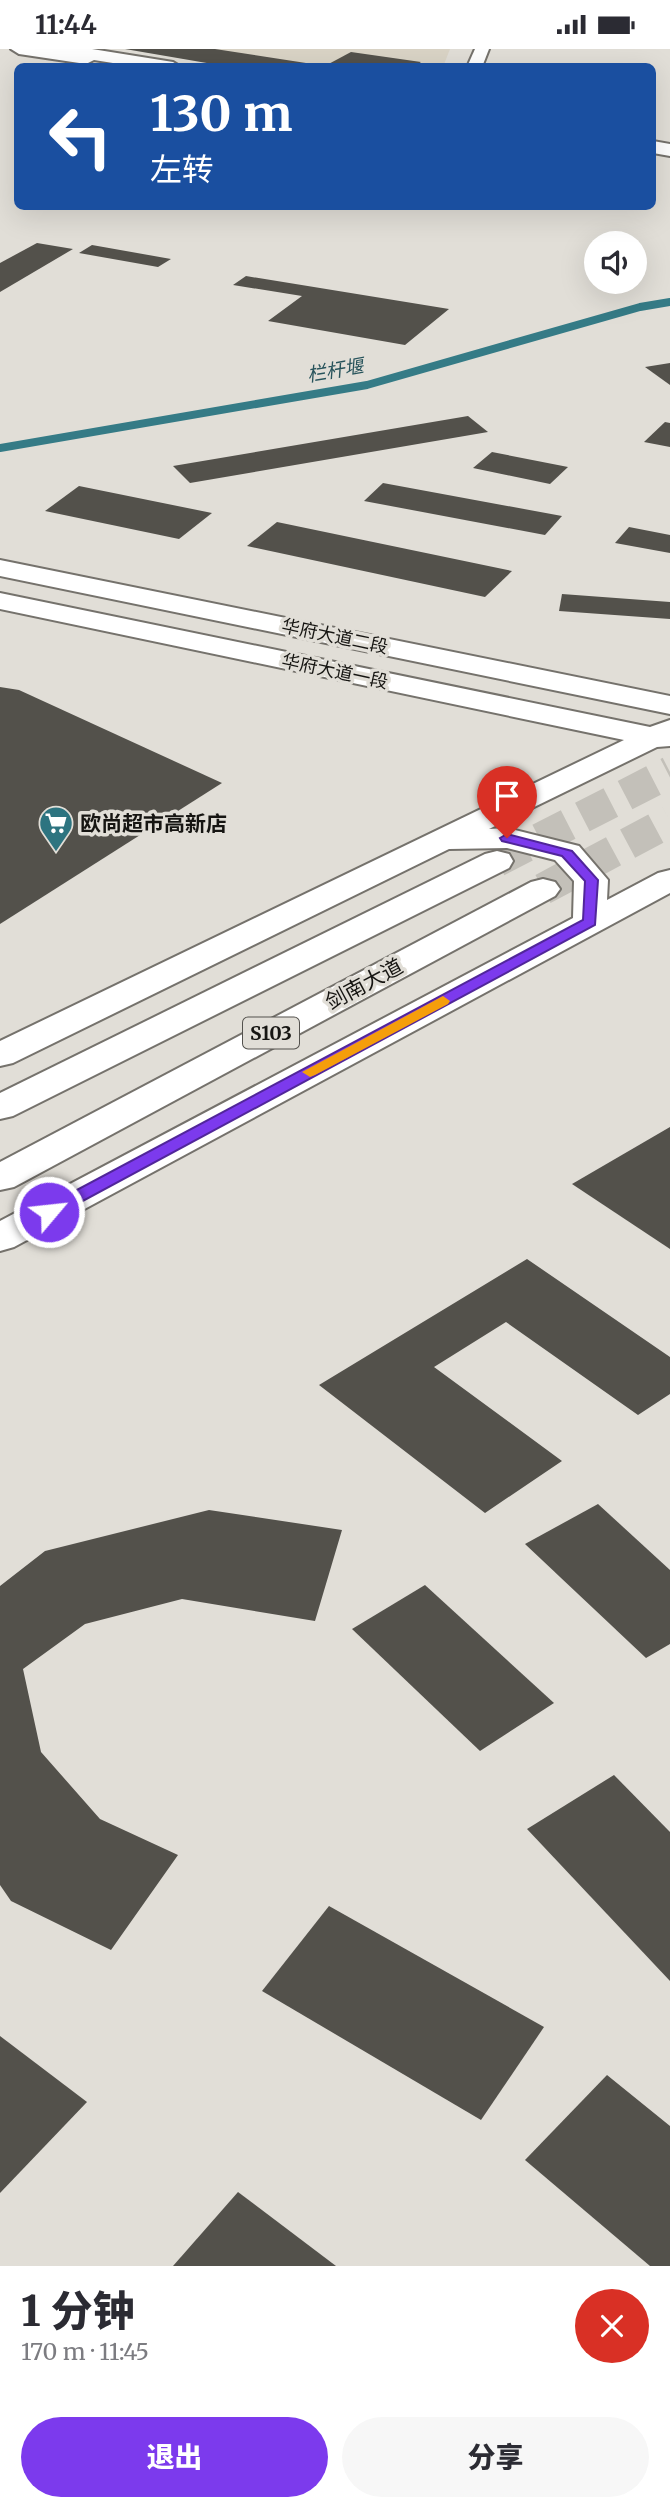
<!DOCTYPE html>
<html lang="zh">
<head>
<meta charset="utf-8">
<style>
	body { margin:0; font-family:Merriweather,"Noto Sans SC",serif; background:#f7f7f7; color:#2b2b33; height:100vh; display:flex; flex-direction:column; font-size:26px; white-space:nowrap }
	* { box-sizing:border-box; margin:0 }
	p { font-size:23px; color:#7c7c81 }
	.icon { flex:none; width:38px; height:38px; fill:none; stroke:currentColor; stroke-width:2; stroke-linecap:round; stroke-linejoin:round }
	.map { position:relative; height:2217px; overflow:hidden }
	.panel { display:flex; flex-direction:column; background:#fff; flex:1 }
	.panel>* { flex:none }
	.banner { position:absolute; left:14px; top:14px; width:642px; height:147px; border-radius:10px; box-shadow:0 7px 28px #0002; background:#1a4fa0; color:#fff; overflow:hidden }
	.buttons { position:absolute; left:584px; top:182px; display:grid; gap:14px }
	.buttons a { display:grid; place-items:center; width:63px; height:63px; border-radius:50%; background:#fff; box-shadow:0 7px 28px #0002; font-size:35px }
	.pin { position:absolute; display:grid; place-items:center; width:60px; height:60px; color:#fff; margin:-72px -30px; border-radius:50% 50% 50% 0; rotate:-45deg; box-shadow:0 0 7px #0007 }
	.pin .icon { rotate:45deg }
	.me { position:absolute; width:77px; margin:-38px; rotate:62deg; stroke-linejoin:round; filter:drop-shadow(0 0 5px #0008) }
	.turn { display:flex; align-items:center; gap:24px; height:147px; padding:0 21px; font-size:32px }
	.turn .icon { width:91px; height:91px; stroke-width:2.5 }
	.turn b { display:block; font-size:49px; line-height:60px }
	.round { display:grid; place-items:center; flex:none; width:74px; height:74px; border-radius:37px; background:#f7f7f7 }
	.summary { display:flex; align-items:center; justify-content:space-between; height:119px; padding:0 21px }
	h1 { font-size:42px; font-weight:800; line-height:52px }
	.primary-button { display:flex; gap:14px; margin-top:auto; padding:14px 21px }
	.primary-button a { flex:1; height:80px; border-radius:42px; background:#7c3aed; color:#fff; font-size:28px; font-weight:800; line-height:80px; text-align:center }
	.primary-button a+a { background:#f7f7f7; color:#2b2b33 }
	.status { display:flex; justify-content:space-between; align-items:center; height:49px; padding:0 35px; background:#fff; direction:ltr }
	.status svg { height:19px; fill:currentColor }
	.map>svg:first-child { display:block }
	.built { fill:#dad4c6 }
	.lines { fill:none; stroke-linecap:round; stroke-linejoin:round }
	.stream { stroke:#357b86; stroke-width:8 }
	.building { fill:#53514b }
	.trunk-tunnel { stroke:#c3c0b9; stroke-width:32; stroke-dasharray:32 16; stroke-linecap:butt }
	.minor-casing { stroke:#75726c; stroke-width:4 }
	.secondary-casing { stroke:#75726c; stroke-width:4 }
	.trunk-casing { stroke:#75726c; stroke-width:4 }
	.minor { fill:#fff; fill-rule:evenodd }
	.secondary { fill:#fff; fill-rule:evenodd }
	.trunk { fill:#fff; fill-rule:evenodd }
	.route { fill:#7c3aed; stroke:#51269a; stroke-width:2 }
	.slow { fill:#f59e0b }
	.labels { text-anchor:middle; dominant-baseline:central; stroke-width:7; stroke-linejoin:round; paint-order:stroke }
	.far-street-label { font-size:18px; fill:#161512; stroke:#e1ded7 }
	.far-water-label { font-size:19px; font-style:italic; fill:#27535b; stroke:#e1ded7 }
	.shield { fill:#e1ded7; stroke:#53514d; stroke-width:2 }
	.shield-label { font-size:19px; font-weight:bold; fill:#161512 }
	.poi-label { font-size:21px; font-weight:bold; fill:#161512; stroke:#e1ded7; text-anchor:start }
	.street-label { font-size:21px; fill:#161512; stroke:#e1ded7 }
</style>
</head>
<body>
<div class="status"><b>11:44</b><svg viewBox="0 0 49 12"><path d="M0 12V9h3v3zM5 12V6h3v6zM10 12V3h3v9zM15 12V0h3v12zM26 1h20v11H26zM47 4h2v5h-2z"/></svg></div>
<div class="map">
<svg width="670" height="2217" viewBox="0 0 670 2217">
	<rect width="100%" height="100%" fill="#e1ded7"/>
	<polygon class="built" points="132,0 450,0 443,18 246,17"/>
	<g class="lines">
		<polyline class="stream" points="0,399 367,336 640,258 670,253"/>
	</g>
	<g class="building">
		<polygon points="125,0 215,0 306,14 299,18 230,18"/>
		<polygon points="351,3 421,13 414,18 323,18"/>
		<polygon points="37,194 73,200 0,243 0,214"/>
		<polygon points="92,196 171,210 158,218 79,204"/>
		<polygon points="246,227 449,260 405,296 268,272 302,247 233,236"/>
		<polygon points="670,314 670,336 645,318"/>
		<polygon points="468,367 488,383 190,434 173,417"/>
		<polygon points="665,373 670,374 670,398 644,393"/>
		<polygon points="492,403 568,418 550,435 473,419"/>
		<polygon points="383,434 562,467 545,486 364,452"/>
		<polygon points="79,437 212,464 179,490 45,462"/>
		<polygon points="277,473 512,522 485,548 247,497"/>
		<polygon points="629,478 670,486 670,504 615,494"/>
		<polygon points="562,545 670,553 670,570 559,562"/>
		<polygon points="0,638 19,641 222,734 0,875"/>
		<polygon points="670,1078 670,1200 572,1135"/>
		<polygon points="527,1210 670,1308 670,1345 638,1366 506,1273 434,1318 562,1412 485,1464 319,1336"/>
		<polygon points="598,1455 670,1521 670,1595 646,1609 525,1495"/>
		<polygon points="209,1461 342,1481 315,1572 182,1550 85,1575 23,1620 41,1703 100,1770 178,1806 111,1901 11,1852 0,1836 0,1537 45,1502"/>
		<polygon points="425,1536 554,1654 480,1702 352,1580"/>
		<polygon points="614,1726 670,1783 670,1932 527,1780"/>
		<polygon points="329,1857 544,1978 481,2071 262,1942"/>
		<polygon points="0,1987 87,2053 0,2144"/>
		<polygon points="607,2026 670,2077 670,2217 650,2217 525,2111"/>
		<polygon points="238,2143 336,2217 173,2217"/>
	</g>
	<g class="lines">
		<g class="trunk-tunnel">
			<polyline points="497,812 670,723"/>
			<polyline points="543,840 670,772"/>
		</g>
		<g class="minor-casing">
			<polygon id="minor" points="475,0 489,0 482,18 467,18"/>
		</g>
		<g class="secondary-casing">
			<g id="secondary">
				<polygon points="11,0 92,0 173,13 181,18 138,18 94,11 86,15 19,5"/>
				<polygon points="653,92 670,95 670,107 653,104"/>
				<polygon points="0,511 670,647 670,665 0,527"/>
				<polygon points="0,544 650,678 670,671 670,697 657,698 489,780 507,779 579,797 608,831 607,851 658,824 670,821 670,844 14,1198 0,1202 0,1172 573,869 574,832 555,811 507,799 449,800 13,1014 0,1017 0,992 624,691 0,560"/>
			</g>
		</g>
		<g class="trunk-casing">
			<g id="trunk">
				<polygon points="497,802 509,805 513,812 509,819 13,1067 0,1070 0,1044 485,805"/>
				<polygon points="543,830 555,833 560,840 555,847 14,1138 0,1141 0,1113 531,833"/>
			</g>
		</g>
		<use href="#minor" class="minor"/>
		<use href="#secondary" class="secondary"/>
		<use href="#trunk" class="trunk"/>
	</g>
	<polygon class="route" points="507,785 572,802 598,831 595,876 55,1167 43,1167 41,1163 43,1159 583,871 585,832 562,807 502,792 500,789"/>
	<polygon class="slow" points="443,947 450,952 448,955 315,1026 310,1028 302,1023"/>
	<defs>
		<g id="supermarket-pin" transform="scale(1.75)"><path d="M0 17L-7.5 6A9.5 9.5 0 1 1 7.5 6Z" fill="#2d7480" stroke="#e1ded7"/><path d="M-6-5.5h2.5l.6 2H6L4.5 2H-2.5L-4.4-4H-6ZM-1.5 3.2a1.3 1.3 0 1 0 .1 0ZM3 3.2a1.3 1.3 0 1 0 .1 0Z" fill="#fff"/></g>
	</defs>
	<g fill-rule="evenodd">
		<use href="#supermarket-pin" x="56" y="774"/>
	</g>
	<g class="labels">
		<g class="far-street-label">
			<text transform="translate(335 587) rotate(12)">华府大道二段</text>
			<text transform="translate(335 622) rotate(12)">华府大道一段</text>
		</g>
		<g class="far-water-label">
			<text transform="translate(335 321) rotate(-10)">栏杆堰</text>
		</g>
		<rect class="shield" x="243" y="968.5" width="56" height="31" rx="5"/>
		<g class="shield-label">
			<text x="271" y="984">S103</text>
		</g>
		<g class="poi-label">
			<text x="80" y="774">欧尚超市高新店</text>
		</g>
		<g class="street-label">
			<text transform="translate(364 935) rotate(-28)">剑南大道</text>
		</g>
	</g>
</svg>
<div class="buttons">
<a><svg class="icon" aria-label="sound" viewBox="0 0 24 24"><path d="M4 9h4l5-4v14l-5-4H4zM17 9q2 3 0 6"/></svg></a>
</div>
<div class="pin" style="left:507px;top:789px;background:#d93025"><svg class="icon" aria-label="arrive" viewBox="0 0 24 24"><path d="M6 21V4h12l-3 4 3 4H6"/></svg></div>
<svg class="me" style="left:49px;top:1163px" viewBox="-20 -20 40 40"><circle r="17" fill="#7c3aed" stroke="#fff" stroke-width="3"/><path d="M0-11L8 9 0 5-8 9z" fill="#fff"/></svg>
<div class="banner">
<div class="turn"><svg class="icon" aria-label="left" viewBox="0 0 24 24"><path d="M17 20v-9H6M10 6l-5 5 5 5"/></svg><div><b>130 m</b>左转</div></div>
</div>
</div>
<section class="panel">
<div class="summary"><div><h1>1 分钟</h1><p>170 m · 11:45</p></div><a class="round" style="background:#d93025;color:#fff"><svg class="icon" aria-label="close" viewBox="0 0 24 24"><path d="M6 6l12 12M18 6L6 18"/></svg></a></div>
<div class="primary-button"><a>退出</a><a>分享</a></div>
</section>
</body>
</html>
